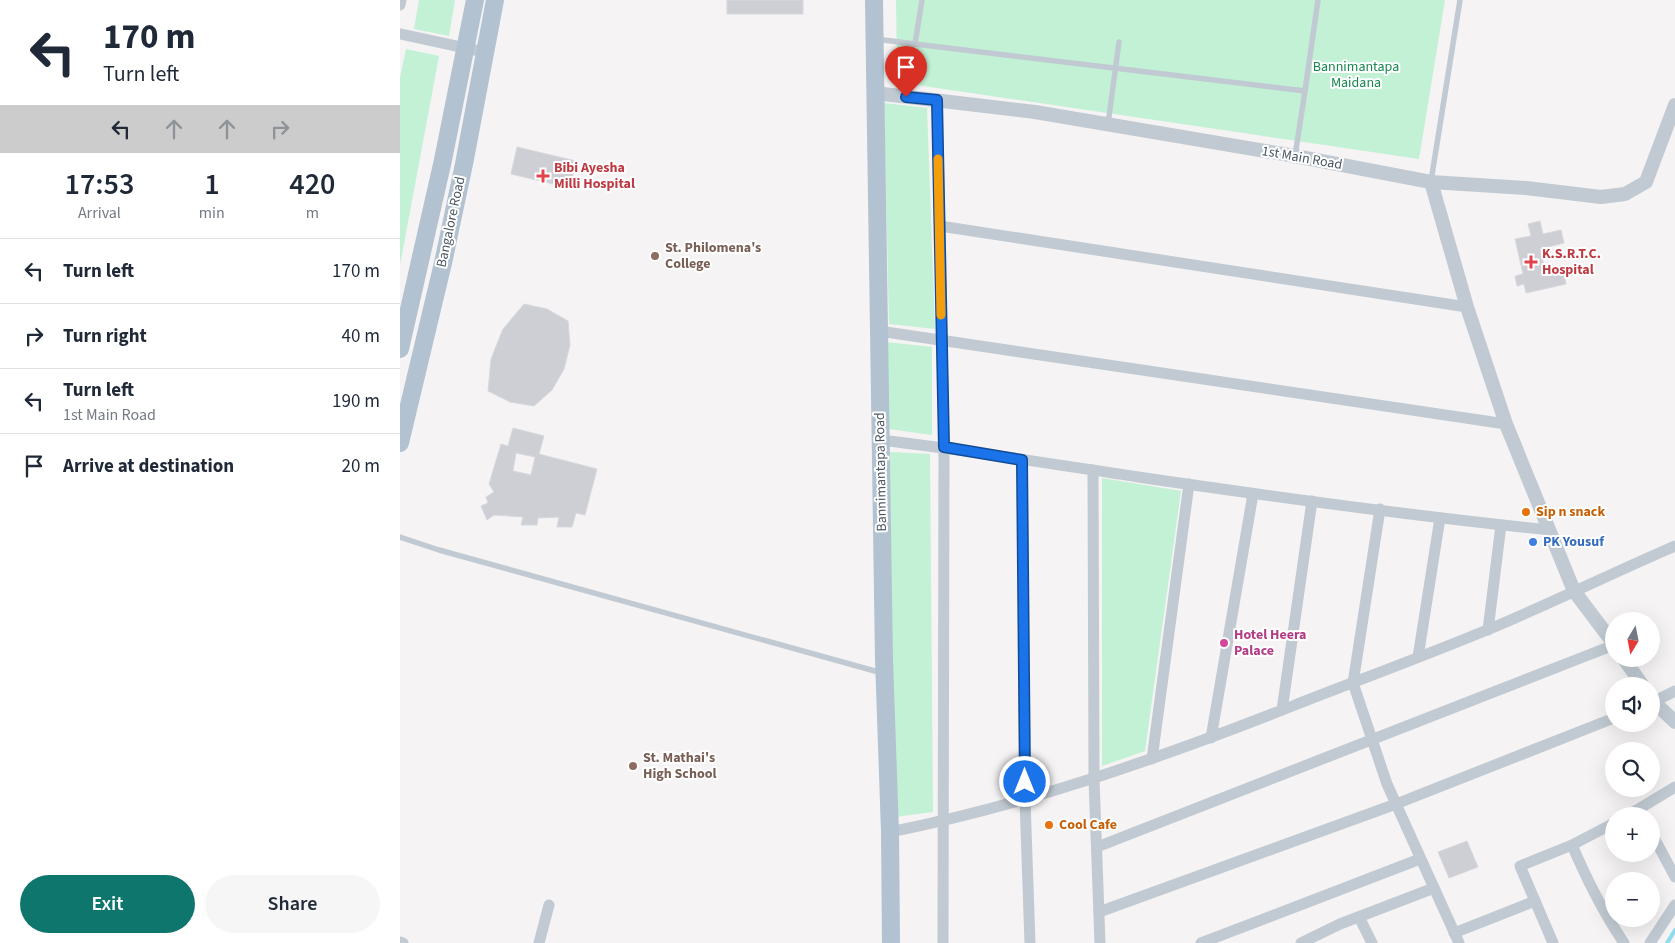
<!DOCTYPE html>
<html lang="en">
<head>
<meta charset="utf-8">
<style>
	body { margin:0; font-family:"Source Sans 3",sans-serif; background:#f6f6f7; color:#1f2937; height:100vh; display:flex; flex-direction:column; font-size:19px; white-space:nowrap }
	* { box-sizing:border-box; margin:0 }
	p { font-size:16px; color:#747a83 }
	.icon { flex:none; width:28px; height:28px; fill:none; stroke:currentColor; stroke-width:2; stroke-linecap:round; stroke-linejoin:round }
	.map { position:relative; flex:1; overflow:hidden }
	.drawer { display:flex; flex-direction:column; background:#fff; width:400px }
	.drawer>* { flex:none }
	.hud { background:#fff; color:#1f2937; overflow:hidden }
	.needle { width:32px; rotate:190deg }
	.fabs { position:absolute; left:1205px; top:612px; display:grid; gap:10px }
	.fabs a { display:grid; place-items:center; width:55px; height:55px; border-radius:50%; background:#fff; box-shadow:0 5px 20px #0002; font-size:25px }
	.pin { position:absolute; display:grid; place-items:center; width:42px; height:42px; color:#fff; margin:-51px -21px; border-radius:50% 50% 50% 0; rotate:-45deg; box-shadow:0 0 5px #0007 }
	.pin .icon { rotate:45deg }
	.me { position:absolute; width:55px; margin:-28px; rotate:0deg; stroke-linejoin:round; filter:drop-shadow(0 0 4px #0008) }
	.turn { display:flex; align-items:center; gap:18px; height:105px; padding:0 20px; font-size:22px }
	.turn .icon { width:65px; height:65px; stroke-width:2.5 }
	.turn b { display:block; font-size:35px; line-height:42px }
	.lanes { display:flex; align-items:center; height:48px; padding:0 20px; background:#0003; justify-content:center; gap:25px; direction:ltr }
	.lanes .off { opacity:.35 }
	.eta { display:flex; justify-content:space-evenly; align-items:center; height:85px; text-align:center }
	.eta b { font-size:30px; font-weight:600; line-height:35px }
	.action { display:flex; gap:10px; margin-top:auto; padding:10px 20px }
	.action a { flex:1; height:58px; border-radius:30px; background:#0f766e; color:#fff; font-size:20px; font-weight:600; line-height:58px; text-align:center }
	.action a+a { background:#f6f6f7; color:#1f2937 }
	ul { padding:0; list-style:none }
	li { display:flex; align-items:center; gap:15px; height:65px; padding:0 20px; border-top:1px solid #e0e1e3 }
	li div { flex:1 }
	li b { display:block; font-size:19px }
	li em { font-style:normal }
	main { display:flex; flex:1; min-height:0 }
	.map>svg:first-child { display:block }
	.green { fill:#c3f1d5 }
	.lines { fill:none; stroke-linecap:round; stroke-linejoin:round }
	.stream { stroke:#90daee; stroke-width:4 }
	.building { fill:#cdcfd5; stroke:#d7d9de; fill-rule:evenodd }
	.service { stroke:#c1cad2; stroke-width:5.5 }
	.minor { stroke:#c1cad2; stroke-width:11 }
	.tertiary { stroke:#c1cad2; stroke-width:14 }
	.primary { stroke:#b3c2d1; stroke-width:18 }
	.route-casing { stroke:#114b97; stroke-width:12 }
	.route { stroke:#1a73e8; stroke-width:9 }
	.slow { stroke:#f59e0b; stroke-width:9 }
	.health-dot { fill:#e0444e; stroke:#fff; stroke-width:2 }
	.education-dot { fill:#8d6e63; stroke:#fff; stroke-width:2 }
	.food-dot { fill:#e8710a; stroke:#fff; stroke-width:2 }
	.shop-dot { fill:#3f7fe0; stroke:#fff; stroke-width:2 }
	.hotel-dot { fill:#d1479c; stroke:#fff; stroke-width:2 }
	.labels { text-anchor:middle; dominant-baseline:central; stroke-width:4; stroke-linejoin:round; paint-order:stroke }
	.park-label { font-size:14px; fill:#17864f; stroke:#fff }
	.street-label { font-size:14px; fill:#4a5661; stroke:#fff }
	.health-label { font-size:14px; font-weight:bold; fill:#be3a42; stroke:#fff; text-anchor:start }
	.education-label { font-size:14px; font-weight:bold; fill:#785e54; stroke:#fff; text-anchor:start }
	.food-label { font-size:14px; font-weight:bold; fill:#c56008; stroke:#fff; text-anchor:start }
	.shop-label { font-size:14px; font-weight:bold; fill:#366cbe; stroke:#fff; text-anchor:start }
	.hotel-label { font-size:14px; font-weight:bold; fill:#b23c85; stroke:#fff; text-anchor:start }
</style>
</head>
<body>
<main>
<section class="drawer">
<div class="hud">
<div class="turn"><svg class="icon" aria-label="left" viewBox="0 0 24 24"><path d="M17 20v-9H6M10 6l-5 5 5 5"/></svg><div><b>170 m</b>Turn left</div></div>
<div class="lanes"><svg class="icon" aria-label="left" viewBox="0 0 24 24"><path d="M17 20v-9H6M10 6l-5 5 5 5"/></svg><svg class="icon off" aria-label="ahead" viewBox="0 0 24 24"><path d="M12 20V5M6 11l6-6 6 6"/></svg><svg class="icon off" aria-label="ahead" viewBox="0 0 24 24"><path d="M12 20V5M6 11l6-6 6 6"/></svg><svg class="icon off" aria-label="right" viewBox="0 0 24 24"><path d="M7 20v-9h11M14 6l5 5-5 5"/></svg></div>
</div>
<div class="eta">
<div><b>17:53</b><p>Arrival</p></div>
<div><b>1</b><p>min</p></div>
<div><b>420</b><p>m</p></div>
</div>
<ul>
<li><svg class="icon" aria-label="left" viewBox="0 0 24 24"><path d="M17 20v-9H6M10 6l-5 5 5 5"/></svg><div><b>Turn left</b></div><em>170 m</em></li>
<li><svg class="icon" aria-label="right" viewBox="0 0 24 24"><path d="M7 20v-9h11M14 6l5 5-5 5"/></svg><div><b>Turn right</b></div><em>40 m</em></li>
<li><svg class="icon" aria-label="left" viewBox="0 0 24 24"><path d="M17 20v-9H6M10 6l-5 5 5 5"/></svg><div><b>Turn left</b><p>1st Main Road</p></div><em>190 m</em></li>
<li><svg class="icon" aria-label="arrive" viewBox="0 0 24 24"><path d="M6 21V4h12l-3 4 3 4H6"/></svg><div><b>Arrive at destination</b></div><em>20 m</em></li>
</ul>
<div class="action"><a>Exit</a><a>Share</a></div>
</section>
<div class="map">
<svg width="1275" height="943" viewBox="0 0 1275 943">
	<rect width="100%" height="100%" fill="#f5f3f3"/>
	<g class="green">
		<polygon points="19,0 55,0 49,36 14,29"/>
		<polygon points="496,0 1045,0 1019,159 510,84 497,65"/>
		<polygon points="6,49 39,56 0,265 0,78"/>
		<polygon points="484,103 527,108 535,329 489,324"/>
		<polygon points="486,342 532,347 532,435 489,429"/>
		<polygon points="489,452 530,454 533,812 495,817"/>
		<polygon points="702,478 781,491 745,751 702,766"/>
	</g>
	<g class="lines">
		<polyline class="stream" points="1267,943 1275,930"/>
	</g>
	<g class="building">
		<rect x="327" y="0" width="76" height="14"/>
		<polygon points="117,147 176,161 170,188 111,174"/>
		<polygon points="1140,221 1143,234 1161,230 1164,243 1140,249 1145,270 1162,266 1166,284 1126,293 1124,284 1117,286 1115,276 1123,274 1115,239 1131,236 1128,224"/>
		<polygon points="124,304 147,309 168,321 170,345 164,369 152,390 134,406 110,402 88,391 91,359 103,329"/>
		<path d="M113,428L144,436L139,454L197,469L185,515L176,513L172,527H157L159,517L138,518L137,525H121L123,517L94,515L87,520L81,506L88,503L86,497L94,492L89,484L101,444L108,446ZM116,453L135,457L131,475L113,471Z"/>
		<polygon points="1067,841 1078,867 1049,878 1038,852"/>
	</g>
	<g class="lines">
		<g class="service">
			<polyline points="522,0 515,44 905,91 918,0"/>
			<polyline points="476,39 515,44"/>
			<polyline points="708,124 719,42"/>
			<polyline points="895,156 905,91"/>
			<polyline points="1031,181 1060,0"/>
			<polyline points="0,537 39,550 482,673"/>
		</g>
		<g class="minor">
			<polyline points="0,5 1,0"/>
			<polyline points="0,34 84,52"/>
			<polyline points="537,100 544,447 543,943"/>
			<polyline points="540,226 1067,307"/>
			<polyline points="479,331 1106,424"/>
			<path d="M480,440C567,450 652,464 738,477C875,497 1012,516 1150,530"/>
			<polyline points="622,460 625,800 630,943"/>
			<polyline points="693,470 694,779 700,943"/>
			<polyline points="980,509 953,683 987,784 1059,943"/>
			<polyline points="1088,630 1101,525"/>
			<polyline points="1018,657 1040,518"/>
			<polyline points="1251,703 1275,691"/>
			<polyline points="882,710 912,501"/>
			<polyline points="811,738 853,494"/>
			<polyline points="752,759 789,484"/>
			<polyline points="1227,816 1275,787"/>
			<path d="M490,832C630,804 763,757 895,705C959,680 1024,656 1087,630C1150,604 1212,573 1275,546"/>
			<polyline points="1251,832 1275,877"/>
			<path d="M1172,845C1187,880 1203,912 1224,943"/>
			<polyline points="697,847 1214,645"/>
			<polyline points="699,912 996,804 1214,718"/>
			<polyline points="959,917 972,943"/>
			<polyline points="1054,933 1135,901"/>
			<polyline points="0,942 3,943"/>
			<polyline points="139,943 149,905"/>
			<polyline points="801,943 1020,859"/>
			<polyline points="901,943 940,924 1034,888"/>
			<polyline points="1153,943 1120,866 1172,845 1214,823"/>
			<polyline points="1250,943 1275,905"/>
		</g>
		<g class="tertiary">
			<polyline points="475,93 635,112 895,156 1031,182 1126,188 1201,197 1225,194 1246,182 1275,105"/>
			<polyline points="1031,182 1067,307 1106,424 1174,591 1214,644"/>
			<polyline points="1224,659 1243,686"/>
			<polyline points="1251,699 1275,722"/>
		</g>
		<g class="primary">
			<polyline points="474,0 484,659 490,832 491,943"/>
			<polyline points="0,349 43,160 75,0"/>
			<polyline points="0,443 43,263 64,164 95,0"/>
		</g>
	</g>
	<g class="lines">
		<g class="route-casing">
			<polyline id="route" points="506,97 537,100 544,447 622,460 625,782"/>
		</g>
		<use href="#route" class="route"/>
		<polyline class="slow" points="538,159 541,315"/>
	</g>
	<g class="health-dot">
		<path d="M140.5 168.5h5v5h5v5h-5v5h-5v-5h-5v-5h5z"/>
		<path d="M1128.5 254.5h5v5h5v5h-5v5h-5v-5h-5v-5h5z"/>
	</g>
	<g class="education-dot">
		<circle cx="255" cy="256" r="5"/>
		<circle cx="233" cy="766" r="5"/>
	</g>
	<g class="food-dot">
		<circle cx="1126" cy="512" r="5"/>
		<circle cx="649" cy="825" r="5"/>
	</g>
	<circle class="shop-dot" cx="1133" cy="542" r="5"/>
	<circle class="hotel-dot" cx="824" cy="643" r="5"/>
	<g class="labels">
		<g class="park-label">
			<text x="956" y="67">Bannimantapa<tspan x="956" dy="16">Maidana</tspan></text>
		</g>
		<g class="street-label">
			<text transform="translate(902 158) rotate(10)">1st Main Road</text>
			<text transform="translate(51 222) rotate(-78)">Bangalore Road</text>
			<text transform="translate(481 472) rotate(-91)">Bannimantapa Road</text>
		</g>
		<g class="health-label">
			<text x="154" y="168">Bibi Ayesha<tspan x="154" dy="16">Milli Hospital</tspan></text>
			<text x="1142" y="254">K.S.R.T.C.<tspan x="1142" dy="16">Hospital</tspan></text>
		</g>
		<g class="education-label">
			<text x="265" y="248">St. Philomena's<tspan x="265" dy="16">College</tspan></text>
			<text x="243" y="758">St. Mathai's<tspan x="243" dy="16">High School</tspan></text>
		</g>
		<g class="food-label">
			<text x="1136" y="512">Sip n snack</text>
			<text x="659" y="825">Cool Cafe</text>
		</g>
		<g class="shop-label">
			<text x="1143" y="542">PK Yousuf</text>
		</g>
		<g class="hotel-label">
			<text x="834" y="635">Hotel Heera<tspan x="834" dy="16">Palace</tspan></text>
		</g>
	</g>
</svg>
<div class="fabs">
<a><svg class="needle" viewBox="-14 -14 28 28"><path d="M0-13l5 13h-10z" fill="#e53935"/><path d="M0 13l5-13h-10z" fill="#747a83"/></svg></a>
<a><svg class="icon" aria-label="sound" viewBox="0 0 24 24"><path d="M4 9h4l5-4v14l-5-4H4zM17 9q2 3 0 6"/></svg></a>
<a><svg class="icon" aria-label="search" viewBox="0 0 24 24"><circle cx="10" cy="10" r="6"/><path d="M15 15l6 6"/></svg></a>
<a>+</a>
<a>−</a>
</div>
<div class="pin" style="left:506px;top:97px;background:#d93025"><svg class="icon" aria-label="arrive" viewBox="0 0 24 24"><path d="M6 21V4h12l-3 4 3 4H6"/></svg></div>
<svg class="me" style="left:625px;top:782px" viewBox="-20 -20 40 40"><circle r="17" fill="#1a73e8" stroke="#fff" stroke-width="3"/><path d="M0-11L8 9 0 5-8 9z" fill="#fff"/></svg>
</div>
</main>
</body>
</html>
